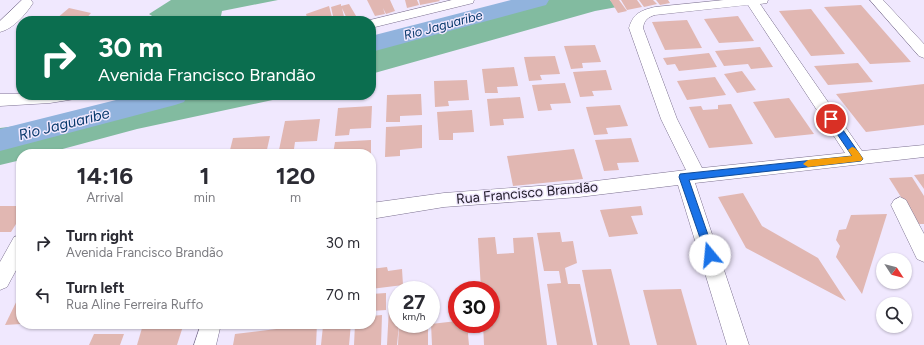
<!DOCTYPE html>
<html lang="en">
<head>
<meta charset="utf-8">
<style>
	body { margin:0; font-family:Figtree,sans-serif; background:#f2f2f3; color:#2b2b33; height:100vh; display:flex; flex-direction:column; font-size:15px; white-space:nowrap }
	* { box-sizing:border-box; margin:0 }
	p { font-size:13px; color:#7c7c81 }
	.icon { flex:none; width:22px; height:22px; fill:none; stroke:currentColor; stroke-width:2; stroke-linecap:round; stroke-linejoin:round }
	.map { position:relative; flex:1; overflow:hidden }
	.side { position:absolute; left:16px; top:149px; width:360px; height:180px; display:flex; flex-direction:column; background:#fff; border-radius:16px; box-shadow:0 1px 3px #0004 }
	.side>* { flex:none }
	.banner { position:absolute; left:16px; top:16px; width:360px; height:84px; border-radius:16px; box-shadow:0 1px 3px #0004; background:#0b6e4f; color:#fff; overflow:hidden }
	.needle { width:26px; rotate:126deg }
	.fabs { position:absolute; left:876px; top:253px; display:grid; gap:8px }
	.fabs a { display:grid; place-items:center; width:36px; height:36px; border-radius:50%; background:#fff; box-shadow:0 1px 3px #0004; font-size:20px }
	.speed { position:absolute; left:388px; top:281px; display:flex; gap:8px; font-size:20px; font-weight:700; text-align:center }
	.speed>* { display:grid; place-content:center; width:52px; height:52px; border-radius:50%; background:#fff; box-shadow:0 1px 3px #0004; line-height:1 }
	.speed small { font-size:10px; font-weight:400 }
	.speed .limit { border:6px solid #d22; background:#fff; color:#111 }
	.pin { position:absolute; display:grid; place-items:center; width:34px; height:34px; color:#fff; margin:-17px; border:2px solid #fff; border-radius:50%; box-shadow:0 1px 4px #0007 }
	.me { position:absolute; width:44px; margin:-22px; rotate:343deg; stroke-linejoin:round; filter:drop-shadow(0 0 3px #0008) }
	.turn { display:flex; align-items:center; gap:14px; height:84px; padding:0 16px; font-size:18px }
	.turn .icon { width:52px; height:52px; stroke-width:2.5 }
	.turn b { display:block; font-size:28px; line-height:34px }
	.eta { display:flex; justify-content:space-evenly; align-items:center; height:68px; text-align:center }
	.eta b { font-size:24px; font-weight:700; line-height:28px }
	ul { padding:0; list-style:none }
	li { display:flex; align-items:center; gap:12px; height:52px; padding:0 16px }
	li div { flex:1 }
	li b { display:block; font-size:15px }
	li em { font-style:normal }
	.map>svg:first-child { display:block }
	.forest { fill:#82bba0 }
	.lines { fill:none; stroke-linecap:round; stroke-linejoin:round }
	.river { fill:#91b3dd; fill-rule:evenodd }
	.building { fill:#e1b7b2 }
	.minor-casing { stroke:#7c7190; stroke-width:1 }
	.minor { fill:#fff; fill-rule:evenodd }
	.route { fill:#1a73e8; stroke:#114b97 }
	.slow { fill:#f59e0b }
	.labels { text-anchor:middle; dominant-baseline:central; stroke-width:3; stroke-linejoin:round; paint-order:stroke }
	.far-water-label { font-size:13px; font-style:italic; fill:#08396c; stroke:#f0e8fe }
	.street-label { font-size:14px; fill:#25202d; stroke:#f0e8fe }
	.water-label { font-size:15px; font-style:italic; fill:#08396c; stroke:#f0e8fe }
</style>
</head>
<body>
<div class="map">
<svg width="924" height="345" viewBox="0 0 924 345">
	<rect width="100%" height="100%" fill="#f0e8fe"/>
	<g class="forest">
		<polygon points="171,0 278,0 222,11 220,21 160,21 149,14"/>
		<polygon points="525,0 610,0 617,7 595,11 371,74 371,40"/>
		<polygon points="154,95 296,95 137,129 44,154 21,154 21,160 0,165 0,128 33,124"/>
	</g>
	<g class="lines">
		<g class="river">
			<polygon points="511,0 549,0 546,5 371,52 371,36"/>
			<polygon points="136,95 188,95 184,102 175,105 0,151 0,129"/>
		</g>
	</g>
	<g class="building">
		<polygon points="367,0 390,0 395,11 386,14 383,8 385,14 375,16"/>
		<polygon points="405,0 417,0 419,5 407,8"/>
		<polygon points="419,0 439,0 440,1 420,5"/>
		<polygon points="610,0 619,0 627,11 618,13"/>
		<polygon points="621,0 637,0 642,7 627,10"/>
		<polygon points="639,0 653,0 657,4 644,7"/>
		<polygon points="656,0 668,0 670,3 660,5"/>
		<polygon points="341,4 341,6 349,4 359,21 348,21 342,8 345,21 334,21 331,7"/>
		<polygon points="861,5 911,62 870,64 824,7"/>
		<polygon points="329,6 333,21 308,21 306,14"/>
		<polygon points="69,8 91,13 84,21 66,21 56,19"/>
		<polygon points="811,9 845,54 811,56 779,11"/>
		<polygon points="94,16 115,20 113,21 87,21"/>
		<polygon points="738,16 754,41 719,43 704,19"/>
		<polygon points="687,20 702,48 665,50 652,22"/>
		<polygon points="595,45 601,62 582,63 583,68 571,69 564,46"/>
		<polygon points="760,47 773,67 751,69 748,64 724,66 715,51"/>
		<polygon points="709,53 717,67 679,71 675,64 667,65 663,58"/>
		<polygon points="555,56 560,74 540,75 542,80 529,81 524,57"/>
		<polygon points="858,63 873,82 828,85 814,66"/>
		<polygon points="514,67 518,86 497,87 498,93 485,93 482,69"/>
		<polygon points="606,70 612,90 592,91 594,96 580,97 573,72"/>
		<polygon points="742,71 756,90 737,93 724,74"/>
		<polygon points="715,77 726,95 687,100 677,81"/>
		<polygon points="467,80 469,100 448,101 449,106 435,107 434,81"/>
		<polygon points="565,83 571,103 550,104 552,110 538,111 532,85"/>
		<polygon points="924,84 924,125 866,132 836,94"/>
		<polygon points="421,94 422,115 400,116 400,122 386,122 387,95"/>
		<polygon points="520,97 524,118 503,119 504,125 490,126 487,99"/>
		<polygon points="789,98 814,134 775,138 753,102"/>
		<polygon points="731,104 753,144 709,148 689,107 701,106 703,110 718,109 718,105"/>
		<polygon points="620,105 628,126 606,128 608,134 594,135 586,107"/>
		<polygon points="372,106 371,128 350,129 349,135 335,136 338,108"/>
		<polygon points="472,110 474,132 453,133 453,140 439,140 437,112"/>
		<polygon points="320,119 317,141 295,142 294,149 279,150 285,121"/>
		<polygon points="422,125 422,148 400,150 400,156 385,157 386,127"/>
		<polygon points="270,136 266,154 229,154 233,138"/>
		<polygon points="631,138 639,162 617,163 619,170 604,171 595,140"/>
		<polygon points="371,140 371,154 333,154 335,142"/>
		<polygon points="574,149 583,179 513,186 507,156"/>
		<polygon points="924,174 924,189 914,175"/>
		<polygon points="912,177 924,196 924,224 918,224 889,178"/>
		<polygon points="743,193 762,226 818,258 846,301 746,248 718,197"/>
		<polygon points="0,206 21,206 21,216 11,232 0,232"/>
		<polygon points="641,206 643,215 631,216 638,234 609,237 600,210"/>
		<polygon points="887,214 862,294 836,257 840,246 836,240 839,230 846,229 851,215"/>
		<polygon points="560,232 562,242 573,241 577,263 565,268 568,284 580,284 593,345 557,345 547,284 561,283 559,271 544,271 537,233"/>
		<polygon points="495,237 497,254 514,253 513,238 533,237 547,345 484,345 483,324 491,324 491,290 481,290 478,238"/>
		<polygon points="387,267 388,271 402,269 403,285 371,289 371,269"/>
		<polygon points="611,269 630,345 597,345 582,270"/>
		<polygon points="681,289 697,345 657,345 643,290"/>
		<polygon points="21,292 21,324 5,325"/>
		<polygon points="386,293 386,310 371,311 371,294"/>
		<polygon points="397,304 397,324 399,324 397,345 387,345 389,307"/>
		<polygon points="382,315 381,345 354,345 355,324 371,324 371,316"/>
		<polygon points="457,321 457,324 467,324 469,345 432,345 431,324"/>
		<polygon points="244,324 269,324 269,325 244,327"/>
		<polygon points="317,324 316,345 233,345 235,334"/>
		<polygon points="351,324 349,345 321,345 323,326"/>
		<polygon points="399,324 428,324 428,345 398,345"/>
		<polygon points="183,326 177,345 137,345 142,328"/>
		<polygon points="94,334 124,334 120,345 89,345"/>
	</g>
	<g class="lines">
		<g class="minor-casing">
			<g id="minor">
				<path d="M22,0H31L33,3C26,14 13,29 0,32V21Z"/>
				<polygon points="452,0 474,0 473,3 371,28 371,21 366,21"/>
				<path d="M724,0H768L767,3L760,4L862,151L924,145V157L695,183L749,345H727L678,185L579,197L444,207L371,219V203L444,193L579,183L686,170L661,119L629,28C633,13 642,10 655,7ZM748,5L845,153L702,168L677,119L643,28C644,20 648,17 655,15Z"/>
				<polygon points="870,0 883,0 924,44 924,58 919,56"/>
				<polygon points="0,94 21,94 21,95 78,95 75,99 50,103 0,106"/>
				<polygon points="900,197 906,200 924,234 924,262 917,259 891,205 894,200"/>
				<polygon points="21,235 21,261 7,287 0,290 0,262 14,237"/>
				<polygon points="201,324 221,324 216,345 194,345"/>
			</g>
		</g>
		<use href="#minor" class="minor"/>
	</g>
	<polygon class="route" points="831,116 834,117 861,156 863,159 861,161 689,180 715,255 714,258 710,260 707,258 679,177 680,174 852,156 827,119"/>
	<path class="slow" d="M852,147C857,148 860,154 863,159L861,161L808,167L803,164L808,160L852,156L848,150Z"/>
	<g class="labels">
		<g class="far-water-label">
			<text transform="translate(443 25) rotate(-15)">Rio Jaguaribe</text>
		</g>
		<g class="street-label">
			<text transform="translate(527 193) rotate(-5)">Rua Francisco Brandão</text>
		</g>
		<g class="water-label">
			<text transform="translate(64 124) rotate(-14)">Rio Jaguaribe</text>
		</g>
	</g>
</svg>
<div class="fabs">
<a><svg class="needle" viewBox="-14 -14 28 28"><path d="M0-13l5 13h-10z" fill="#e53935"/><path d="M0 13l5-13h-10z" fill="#7c7c81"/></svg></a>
<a><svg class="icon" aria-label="search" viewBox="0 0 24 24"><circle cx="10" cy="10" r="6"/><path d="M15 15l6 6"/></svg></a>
</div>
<div class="speed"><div>27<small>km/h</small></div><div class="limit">30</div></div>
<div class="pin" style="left:831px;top:119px;background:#d93025"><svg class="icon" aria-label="arrive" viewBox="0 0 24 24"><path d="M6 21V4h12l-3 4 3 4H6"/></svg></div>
<svg class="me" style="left:710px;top:255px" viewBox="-20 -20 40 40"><circle r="19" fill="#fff"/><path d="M0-13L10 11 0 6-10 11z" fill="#1a73e8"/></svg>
<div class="banner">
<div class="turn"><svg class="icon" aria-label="right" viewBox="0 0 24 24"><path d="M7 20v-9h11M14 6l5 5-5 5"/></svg><div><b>30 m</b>Avenida Francisco Brandão</div></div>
</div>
<section class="side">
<div class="eta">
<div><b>14:16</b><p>Arrival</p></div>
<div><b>1</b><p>min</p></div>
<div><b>120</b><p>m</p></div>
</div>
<ul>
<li><svg class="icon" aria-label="right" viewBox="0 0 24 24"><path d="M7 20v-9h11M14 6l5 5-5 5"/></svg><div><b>Turn right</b><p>Avenida Francisco Brandão</p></div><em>30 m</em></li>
<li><svg class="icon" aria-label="left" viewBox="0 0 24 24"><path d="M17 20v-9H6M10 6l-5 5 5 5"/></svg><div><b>Turn left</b><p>Rua Aline Ferreira Ruffo</p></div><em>70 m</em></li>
</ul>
</section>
</div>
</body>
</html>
